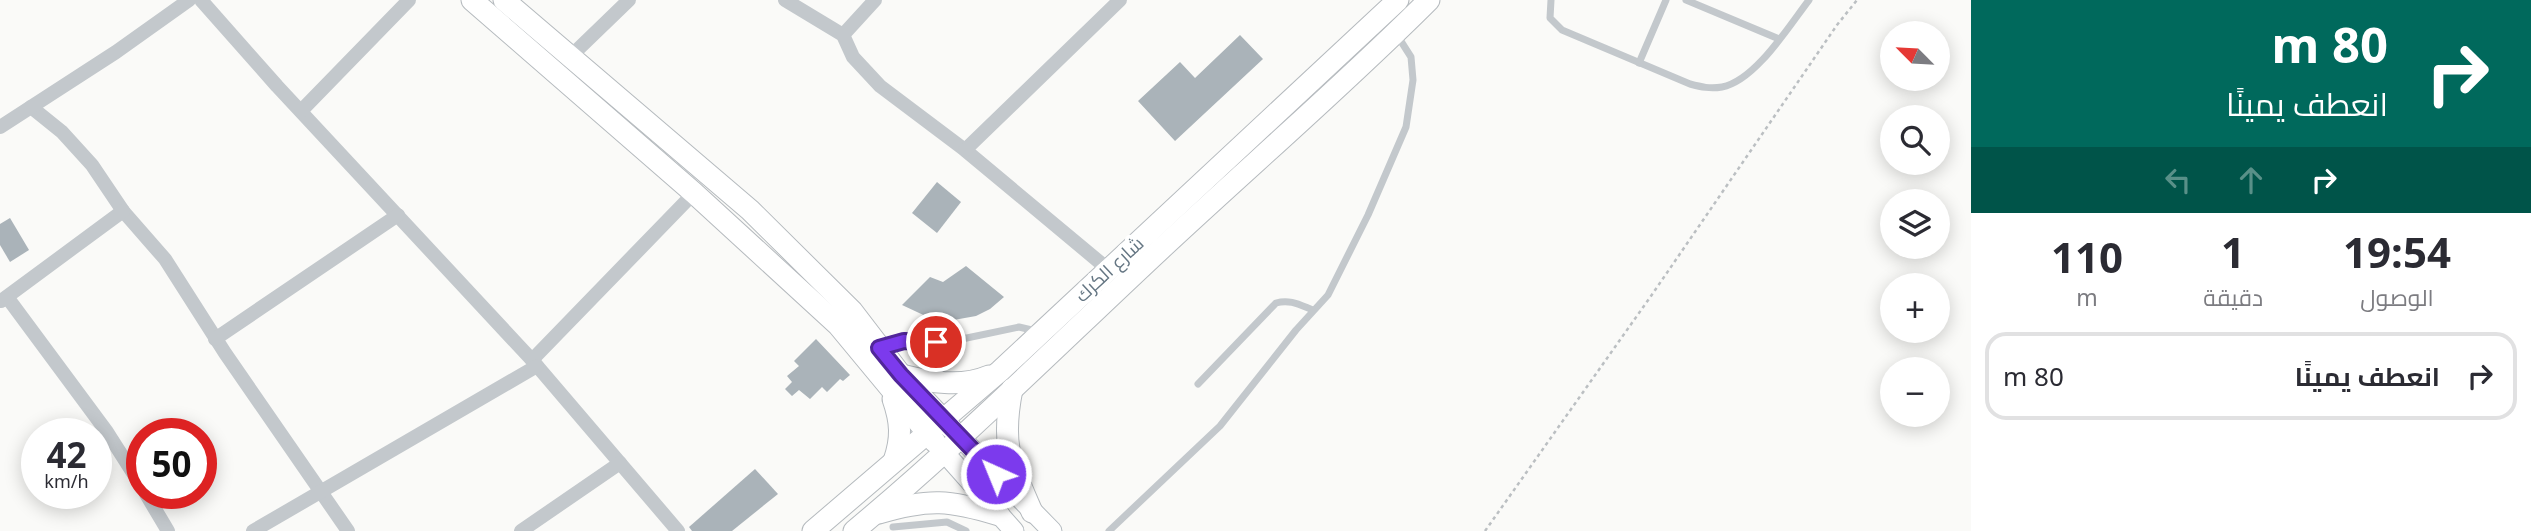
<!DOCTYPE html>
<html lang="ar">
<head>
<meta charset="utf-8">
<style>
	body { margin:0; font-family:"Noto Sans",Cairo,sans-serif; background:#f2f2f3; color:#2b2b33; direction:rtl; height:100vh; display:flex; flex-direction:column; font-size:26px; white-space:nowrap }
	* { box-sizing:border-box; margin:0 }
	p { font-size:23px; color:#7c7c81 }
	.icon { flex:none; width:38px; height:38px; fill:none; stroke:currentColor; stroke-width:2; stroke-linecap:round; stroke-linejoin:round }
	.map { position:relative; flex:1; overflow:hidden; direction:ltr }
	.drawer { display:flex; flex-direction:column; background:#fff; width:560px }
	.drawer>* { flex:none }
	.hud { background:#00695c; color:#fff; overflow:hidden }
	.needle { width:46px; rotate:294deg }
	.buttons { position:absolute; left:1880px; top:21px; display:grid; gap:14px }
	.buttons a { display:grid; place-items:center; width:70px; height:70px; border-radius:50%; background:#fff; box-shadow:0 4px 18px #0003; font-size:35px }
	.speed { position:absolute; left:21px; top:418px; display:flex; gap:14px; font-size:35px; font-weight:700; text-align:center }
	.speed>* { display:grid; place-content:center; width:91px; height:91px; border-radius:50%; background:#fff; box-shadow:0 4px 18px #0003; line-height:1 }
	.speed small { font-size:18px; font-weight:400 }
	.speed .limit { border:10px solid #d22; background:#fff; color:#111 }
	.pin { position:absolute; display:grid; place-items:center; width:60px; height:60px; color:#fff; margin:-30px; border:4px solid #fff; border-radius:50%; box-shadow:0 2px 7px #0007 }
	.me { position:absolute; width:77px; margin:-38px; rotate:316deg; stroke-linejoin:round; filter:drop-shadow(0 0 5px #0008) }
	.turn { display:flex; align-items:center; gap:24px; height:147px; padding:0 28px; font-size:32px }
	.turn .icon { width:91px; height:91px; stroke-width:2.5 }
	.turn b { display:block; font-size:49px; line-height:60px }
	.lanes { display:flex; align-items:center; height:66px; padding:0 28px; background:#0003; justify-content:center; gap:35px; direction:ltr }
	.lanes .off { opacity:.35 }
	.eta { display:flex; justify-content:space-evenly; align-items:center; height:119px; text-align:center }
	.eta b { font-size:42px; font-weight:700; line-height:49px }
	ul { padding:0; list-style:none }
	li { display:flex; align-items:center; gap:21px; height:88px; margin:0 14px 10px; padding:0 14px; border:4px solid #e1e1e2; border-radius:21px }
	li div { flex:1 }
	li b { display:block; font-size:26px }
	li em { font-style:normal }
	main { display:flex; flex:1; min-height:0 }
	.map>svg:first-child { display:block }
	.building { fill:#aab3b9 }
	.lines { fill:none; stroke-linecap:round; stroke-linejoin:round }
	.secondary-casing { stroke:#b3babf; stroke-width:21 }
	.primary-casing { stroke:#b5babe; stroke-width:23 }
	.path { stroke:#bbbfc2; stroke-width:2.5; stroke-dasharray:3.5 3.5; stroke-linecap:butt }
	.lane { stroke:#c3c8cc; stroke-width:7 }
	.street { stroke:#c3c8cc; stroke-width:14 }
	.secondary { stroke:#fff; stroke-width:19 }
	.primary { stroke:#fff; stroke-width:21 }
	.route-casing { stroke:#51269a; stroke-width:18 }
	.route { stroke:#7c3aed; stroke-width:12 }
	.labels { text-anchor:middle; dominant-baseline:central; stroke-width:7; stroke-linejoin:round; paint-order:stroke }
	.street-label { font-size:19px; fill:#657683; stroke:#fff }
</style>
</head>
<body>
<main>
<section class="drawer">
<div class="hud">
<div class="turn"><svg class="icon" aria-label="right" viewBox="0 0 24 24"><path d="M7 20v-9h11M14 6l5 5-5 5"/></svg><div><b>80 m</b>انعطف يمينًا</div></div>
<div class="lanes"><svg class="icon off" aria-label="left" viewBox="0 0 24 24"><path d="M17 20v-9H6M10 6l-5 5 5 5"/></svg><svg class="icon off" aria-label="ahead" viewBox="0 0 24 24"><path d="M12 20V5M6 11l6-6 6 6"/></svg><svg class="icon" aria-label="right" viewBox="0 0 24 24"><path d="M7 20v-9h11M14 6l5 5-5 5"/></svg></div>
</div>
<div class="eta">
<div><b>19:54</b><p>الوصول</p></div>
<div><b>1</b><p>دقيقة</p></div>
<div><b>110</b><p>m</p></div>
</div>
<ul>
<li><svg class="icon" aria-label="right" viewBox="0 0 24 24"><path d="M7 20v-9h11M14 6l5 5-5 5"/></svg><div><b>انعطف يمينًا</b></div><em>80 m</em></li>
</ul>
</section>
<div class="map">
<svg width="1971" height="531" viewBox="0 0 1971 531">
	<rect width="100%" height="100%" fill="#fafaf8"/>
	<g class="building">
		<polygon points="1240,35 1263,59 1175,141 1138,101 1180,62 1195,78"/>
		<polygon points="937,182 961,202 937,233 912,213"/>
		<polygon points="10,218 29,250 10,262 0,245 0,224"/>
		<polygon points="966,266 1004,297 990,309 976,316 948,321 932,319 902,305 930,277 943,282"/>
		<polygon points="816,339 850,375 843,381 840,379 827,392 822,387 810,399 799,390 792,396 785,389 792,382 787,376 799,366 794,361"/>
		<polygon points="755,469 778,494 732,531 692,531 689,527"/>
	</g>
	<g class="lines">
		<g class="secondary-casing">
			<g id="secondary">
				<polyline points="960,437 1052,531"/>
				<polyline points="943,451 1014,531"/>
			</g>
		</g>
		<g class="primary-casing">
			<g id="primary">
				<polyline points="472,0 694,193 838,325 935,442"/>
				<polyline points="504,0 750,210 852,311 901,375 951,428"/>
				<path d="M901,375C929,382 961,388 989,376"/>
				<path d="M1012,389C1001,445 1010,461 1032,512"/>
				<path d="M893,399C901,422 902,438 894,461"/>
				<path d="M879,513C929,498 950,500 999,515"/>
				<polyline points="813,531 1000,371 1398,0"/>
				<path d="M854,531C961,442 1060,343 1162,248C1251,165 1343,86 1429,0"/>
			</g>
		</g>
		<polyline class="path" points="1485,531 1651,296 1837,25 1857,0"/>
		<g class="lane">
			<path d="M1551,0L1550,18L1562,30L1690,84C1701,87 1710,89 1722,87C1755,81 1789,26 1809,0"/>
			<polyline points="1686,0 1779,39"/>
			<polyline points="1639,63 1666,0"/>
			<polyline points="883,347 904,341 936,342 962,339 1019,327 1036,331"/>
			<path d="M1198,384L1276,303C1290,299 1300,305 1313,310"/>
			<polyline points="893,527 947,522 966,531"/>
			<polyline points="1109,531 1220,426 1296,330 1328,295 1368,215 1406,127 1413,80 1411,57 1397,35"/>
		</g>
		<g class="street">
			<polyline points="201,0 277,86 532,360 678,531"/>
			<polyline points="785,0 843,35 853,57 880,86 965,150 1109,270"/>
			<polyline points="843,35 875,0"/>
			<polyline points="571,56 629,0"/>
			<polyline points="31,107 62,132 92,165 123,211 165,259 225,353 348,531"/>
			<polyline points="301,111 409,0"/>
			<polyline points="0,127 116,52 189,0"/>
			<polyline points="965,150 1120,0"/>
			<polyline points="7,297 107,432 142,487"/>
			<polyline points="1,301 123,211"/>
			<polyline points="215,339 398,215"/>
			<polyline points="532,360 694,193"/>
			<polyline points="146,494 168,531"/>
			<polyline points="253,531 537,366"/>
			<polyline points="521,531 620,463"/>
		</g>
		<use href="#secondary" class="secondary"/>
		<use href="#primary" class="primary"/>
	</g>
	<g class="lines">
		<g class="route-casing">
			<polyline id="route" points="936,342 904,341 879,348 901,375 996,474"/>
		</g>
		<use href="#route" class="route"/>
	</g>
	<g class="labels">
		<g class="street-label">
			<text transform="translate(1109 269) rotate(-43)">شارع الكرك</text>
		</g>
	</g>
</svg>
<div class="buttons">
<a><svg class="needle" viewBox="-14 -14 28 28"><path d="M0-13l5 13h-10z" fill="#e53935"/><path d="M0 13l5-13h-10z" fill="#7c7c81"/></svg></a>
<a><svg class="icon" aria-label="search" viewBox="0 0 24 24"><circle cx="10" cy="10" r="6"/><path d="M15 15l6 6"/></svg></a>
<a><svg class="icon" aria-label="layers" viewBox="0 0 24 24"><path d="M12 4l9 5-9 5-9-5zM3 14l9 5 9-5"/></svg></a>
<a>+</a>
<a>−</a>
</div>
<div class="speed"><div>42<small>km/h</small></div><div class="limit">50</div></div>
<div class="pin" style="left:936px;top:342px;background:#d93025"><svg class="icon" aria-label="arrive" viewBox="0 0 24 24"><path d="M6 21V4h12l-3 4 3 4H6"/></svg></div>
<svg class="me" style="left:996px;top:474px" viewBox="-20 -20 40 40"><circle r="17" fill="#7c3aed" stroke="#fff" stroke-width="3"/><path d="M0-11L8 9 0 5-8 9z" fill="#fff"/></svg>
</div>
</main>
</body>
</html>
